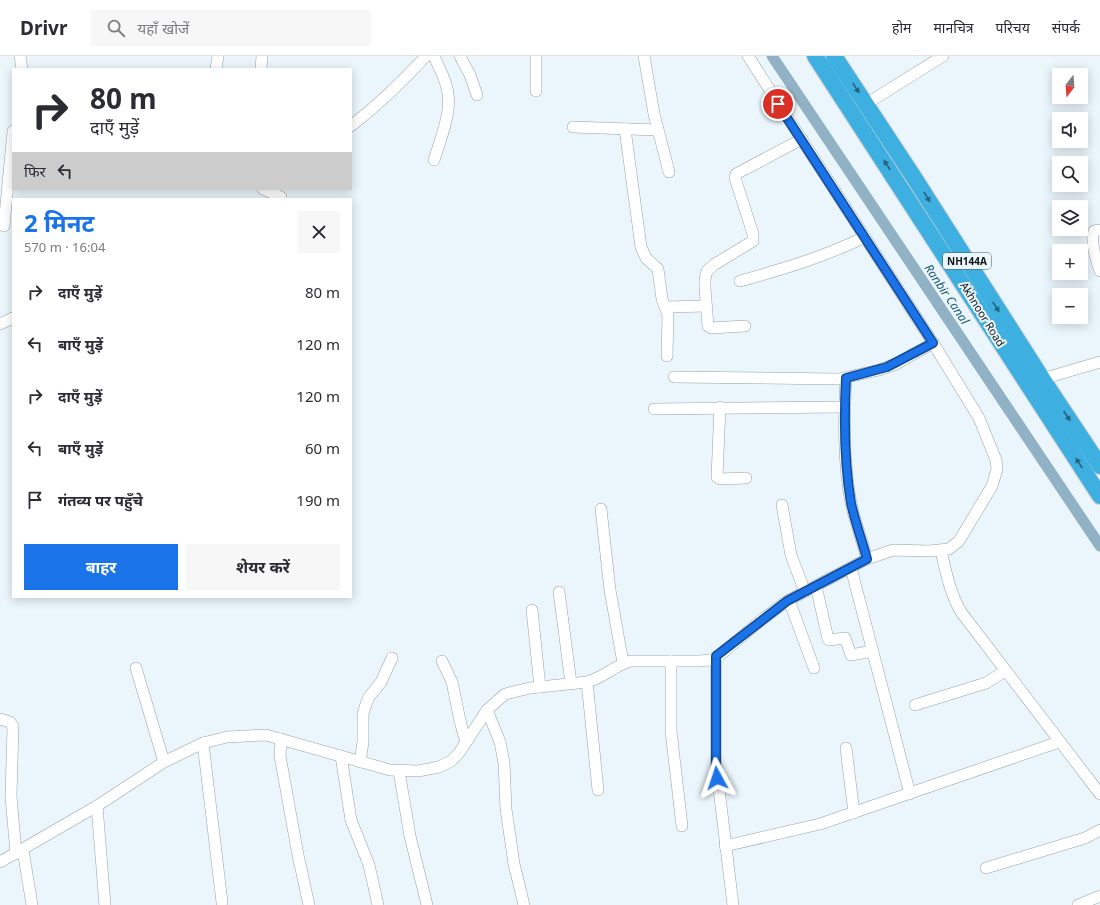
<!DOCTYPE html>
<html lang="hi">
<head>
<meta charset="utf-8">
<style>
	body { margin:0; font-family:"Noto Sans","Noto Sans Devanagari",sans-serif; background:#f7f7f7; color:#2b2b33; height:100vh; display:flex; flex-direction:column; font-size:15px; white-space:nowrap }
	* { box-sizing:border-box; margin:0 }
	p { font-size:13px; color:#7c7c81 }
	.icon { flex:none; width:22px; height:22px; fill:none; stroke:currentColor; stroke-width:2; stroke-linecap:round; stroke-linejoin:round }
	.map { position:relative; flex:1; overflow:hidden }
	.sheet { position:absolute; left:12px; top:142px; width:340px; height:400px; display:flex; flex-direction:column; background:#fff; border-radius:0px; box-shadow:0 2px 10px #0003 }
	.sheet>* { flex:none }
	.hud { position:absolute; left:12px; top:12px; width:340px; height:122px; border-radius:0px; box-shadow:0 2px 10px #0003; background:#fff; color:#2b2b33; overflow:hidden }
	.needle { width:26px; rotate:197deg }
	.buttons { position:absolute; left:1052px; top:12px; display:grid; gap:8px }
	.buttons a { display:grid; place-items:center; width:36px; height:36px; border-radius:0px; background:#fff; box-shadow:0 2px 10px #0003; font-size:20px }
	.pin { position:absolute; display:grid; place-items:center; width:34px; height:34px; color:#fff; margin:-17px; border:2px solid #fff; border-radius:50%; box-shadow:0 1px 4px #0007 }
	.me { position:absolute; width:44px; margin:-22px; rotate:355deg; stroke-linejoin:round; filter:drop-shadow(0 0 3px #0008) }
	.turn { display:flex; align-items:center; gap:14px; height:84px; padding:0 12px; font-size:18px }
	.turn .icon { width:52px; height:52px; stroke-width:2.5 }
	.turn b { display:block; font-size:28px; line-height:34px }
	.then { display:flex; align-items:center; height:38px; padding:0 12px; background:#0003; gap:8px; font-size:15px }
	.round { display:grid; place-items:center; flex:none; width:42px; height:42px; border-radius:0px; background:#f7f7f7 }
	.summary { display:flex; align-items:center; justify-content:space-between; height:68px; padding:0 12px }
	h1 { font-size:24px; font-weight:700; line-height:30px; color:#1a73e8 }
	.action { display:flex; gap:8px; margin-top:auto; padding:8px 12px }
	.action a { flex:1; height:46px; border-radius:0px; background:#1a73e8; color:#fff; font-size:16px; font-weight:700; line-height:46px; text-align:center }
	.action a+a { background:#f7f7f7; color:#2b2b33 }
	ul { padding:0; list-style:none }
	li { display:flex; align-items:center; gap:12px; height:52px; padding:0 12px }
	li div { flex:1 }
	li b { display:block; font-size:15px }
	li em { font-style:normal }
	header { display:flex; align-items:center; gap:24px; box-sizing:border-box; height:56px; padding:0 20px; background:#fff; border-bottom:1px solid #e1e1e2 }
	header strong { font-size:19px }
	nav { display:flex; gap:22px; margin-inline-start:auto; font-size:14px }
	.search { width:280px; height:36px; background:#f7f7f7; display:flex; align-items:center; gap:10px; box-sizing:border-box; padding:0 14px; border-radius:0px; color:#7c7c81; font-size:15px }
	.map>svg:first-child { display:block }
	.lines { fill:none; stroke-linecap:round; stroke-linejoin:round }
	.canal { stroke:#91b2c4; stroke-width:11 }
	.minor-casing { stroke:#97a2a8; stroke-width:12 }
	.highway-casing { stroke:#cfd0d0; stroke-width:18 }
	.minor { stroke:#fff; stroke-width:11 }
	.highway { stroke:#3db0e1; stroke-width:16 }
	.oneway { fill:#26627b }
	.route-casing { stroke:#114b97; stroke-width:10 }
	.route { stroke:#1a73e8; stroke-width:7 }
	.labels { text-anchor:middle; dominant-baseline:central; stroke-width:4; stroke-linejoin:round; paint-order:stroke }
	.shield { fill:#eaf6fc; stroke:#51575a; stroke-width:1 }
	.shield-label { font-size:10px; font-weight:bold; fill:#0f1315 }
	.street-label { font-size:11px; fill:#0f1315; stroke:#eaf6fc }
	.water-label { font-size:12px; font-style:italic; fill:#1c5973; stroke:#eaf6fc }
</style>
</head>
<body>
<header>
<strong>Drivr</strong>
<div class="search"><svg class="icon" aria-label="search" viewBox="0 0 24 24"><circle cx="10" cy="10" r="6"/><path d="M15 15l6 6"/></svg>यहाँ खोजें</div>
<nav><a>होम</a><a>मानचित्र</a><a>परिचय</a><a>संपर्क</a></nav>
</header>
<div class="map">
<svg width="1100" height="849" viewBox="0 0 1100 849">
	<rect width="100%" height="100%" fill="#eaf6fc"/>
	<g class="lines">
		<polyline class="canal" points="772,0 1100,490"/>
		<g class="minor-casing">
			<g id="minor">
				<polyline points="20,0 22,13"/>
				<polyline points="460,0 470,19 477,39"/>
				<polyline points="644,0 654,58 669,116"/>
				<polyline points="216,13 218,0"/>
				<polyline points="261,13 262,0"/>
				<polyline points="536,35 536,0"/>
				<polyline points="866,48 943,0"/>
				<path d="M351,70C378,49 403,25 426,0"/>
				<polyline points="573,71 658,74"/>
				<polyline points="625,73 641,191 646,202 658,213 662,243 668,259 667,300"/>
				<path d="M434,104C440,85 451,58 448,38C447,25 439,12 434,0"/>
				<polyline points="263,133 281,141"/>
				<polyline points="4,170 13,75"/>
				<path d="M1100,174L1094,175C1090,186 1096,204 1100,215"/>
				<path d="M740,225C783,213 824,201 865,181"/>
				<polyline points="666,251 706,250"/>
				<polyline points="0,268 13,262"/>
				<polyline points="745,270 711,272 708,270 705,232 705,223 707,215 715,208 753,185 753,178 735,122 736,118 802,83"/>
				<polyline points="674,321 839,323 879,314 896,308 933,287"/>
				<path d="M846,321C844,363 843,406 851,447C855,466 862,484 867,503"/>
				<polyline points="1042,323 1100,306"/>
				<polyline points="720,351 717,421 720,423 746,422"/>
				<polyline points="654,353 845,351"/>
				<polyline points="782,449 791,499 805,536"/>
				<polyline points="601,453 610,534 623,607"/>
				<path d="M941,495C946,516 950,537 961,556L1100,738"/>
				<polyline points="851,512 910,738"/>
				<polyline points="816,530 828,583 829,584 845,582 851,599 873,595"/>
				<polyline points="559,536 571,627"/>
				<polyline points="789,544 814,612"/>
				<polyline points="532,554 540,631"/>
				<polyline points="716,601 716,708 733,849"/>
				<polyline points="442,605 452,626 461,669 466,686"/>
				<polyline points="671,605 671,675 682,770"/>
				<polyline points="136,612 164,706"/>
				<polyline points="587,626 598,734"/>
				<polyline points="915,649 986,627 1005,615"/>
				<polyline points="487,654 500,686 504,707 506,753 514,808 524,849"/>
				<polyline points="0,663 10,666 13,670 11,740 16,798"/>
				<polyline points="281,683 280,700 298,799 309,849"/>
				<polyline points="203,687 222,846"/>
				<polyline points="846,692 854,757"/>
				<polyline points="341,700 351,764 369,809 378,849"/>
				<polyline points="360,706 363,686 363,658 366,648 369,641 381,626 392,602"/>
				<polyline points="399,715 410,780 427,849"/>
				<polyline points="97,750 105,849"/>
				<polyline points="725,790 820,768 1059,686"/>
				<polyline points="23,794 32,849"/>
				<path d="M0,806L97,750L164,706L203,687L227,681L266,679L390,714L418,715L439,711L451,705L459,697L487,654L505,638L530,632L587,626C603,622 615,609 631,605H700L710,604L720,599L760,565L787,545L867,503L893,494L929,495L949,493L959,485L992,430L997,413L996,404L979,362L933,287L748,0"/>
				<polyline points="986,812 1085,782 1100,774"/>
				<polyline points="1078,849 1100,840"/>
			</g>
		</g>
		<g class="highway-casing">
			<g id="highway">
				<polyline points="815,0 1100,440"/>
				<polyline points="834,0 913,120 1045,327 1100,410"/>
			</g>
		</g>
		<use href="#minor" class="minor"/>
		<use href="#highway" class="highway"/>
	</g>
	<defs><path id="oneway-solid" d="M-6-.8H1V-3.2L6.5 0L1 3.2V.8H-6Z"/></defs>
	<g class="oneway">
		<use href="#oneway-solid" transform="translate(856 32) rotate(57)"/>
		<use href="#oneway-solid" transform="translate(887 109) rotate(-123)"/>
		<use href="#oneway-solid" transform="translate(927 141) rotate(58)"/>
		<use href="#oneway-solid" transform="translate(996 251) rotate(57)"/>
		<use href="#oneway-solid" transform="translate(1067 360) rotate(56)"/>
		<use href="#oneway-solid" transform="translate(1079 407) rotate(-123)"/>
	</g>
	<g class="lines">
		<g class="route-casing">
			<path id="route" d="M717,722L716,708V600L787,545L867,503C862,484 855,466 851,447C844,406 844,363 846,322L887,311L933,287L778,48"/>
		</g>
		<use href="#route" class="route"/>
	</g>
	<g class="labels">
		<rect class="shield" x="943" y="197" width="48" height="16" rx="3"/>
		<g class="shield-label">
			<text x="967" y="205">NH144A</text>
		</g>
		<g class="street-label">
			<text transform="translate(983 258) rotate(58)">Akhnoor Road</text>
		</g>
		<g class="water-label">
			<text transform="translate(947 238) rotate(56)">Ranbir Canal</text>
		</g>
	</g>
</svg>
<div class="buttons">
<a><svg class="needle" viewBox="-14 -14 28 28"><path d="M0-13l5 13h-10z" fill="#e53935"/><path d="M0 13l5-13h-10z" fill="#7c7c81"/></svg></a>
<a><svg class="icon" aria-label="sound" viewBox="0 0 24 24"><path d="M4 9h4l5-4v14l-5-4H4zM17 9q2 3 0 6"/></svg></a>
<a><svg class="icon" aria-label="search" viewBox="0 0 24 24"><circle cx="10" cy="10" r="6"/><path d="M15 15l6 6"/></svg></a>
<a><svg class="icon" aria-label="layers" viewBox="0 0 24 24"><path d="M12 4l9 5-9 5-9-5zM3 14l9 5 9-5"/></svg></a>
<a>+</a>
<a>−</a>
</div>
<div class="pin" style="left:778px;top:48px;background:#d93025"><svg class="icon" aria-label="arrive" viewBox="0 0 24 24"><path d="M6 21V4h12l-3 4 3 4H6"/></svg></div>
<svg class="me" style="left:717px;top:722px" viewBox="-20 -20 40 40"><path d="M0-17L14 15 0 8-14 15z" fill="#1a73e8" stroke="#fff" stroke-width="4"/></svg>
<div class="hud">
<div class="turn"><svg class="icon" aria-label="right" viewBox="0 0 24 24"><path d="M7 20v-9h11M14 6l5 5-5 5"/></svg><div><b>80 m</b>दाएँ मुड़ें</div></div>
<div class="then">फिर<svg class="icon" aria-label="left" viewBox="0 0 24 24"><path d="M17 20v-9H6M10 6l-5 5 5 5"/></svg></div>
</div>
<section class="sheet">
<div class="summary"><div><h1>2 मिनट</h1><p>570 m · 16:04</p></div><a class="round"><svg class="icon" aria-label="close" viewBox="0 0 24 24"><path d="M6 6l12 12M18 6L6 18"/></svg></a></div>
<ul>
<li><svg class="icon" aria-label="right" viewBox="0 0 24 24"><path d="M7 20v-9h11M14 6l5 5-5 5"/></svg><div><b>दाएँ मुड़ें</b></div><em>80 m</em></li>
<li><svg class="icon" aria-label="left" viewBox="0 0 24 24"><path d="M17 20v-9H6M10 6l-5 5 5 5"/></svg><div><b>बाएँ मुड़ें</b></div><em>120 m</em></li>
<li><svg class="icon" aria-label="right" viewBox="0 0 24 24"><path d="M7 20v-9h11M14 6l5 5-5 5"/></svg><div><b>दाएँ मुड़ें</b></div><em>120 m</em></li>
<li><svg class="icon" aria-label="left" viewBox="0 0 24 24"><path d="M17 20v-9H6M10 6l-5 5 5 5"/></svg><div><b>बाएँ मुड़ें</b></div><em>60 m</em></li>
<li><svg class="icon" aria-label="arrive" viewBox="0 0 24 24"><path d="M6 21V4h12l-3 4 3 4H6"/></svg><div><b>गंतव्य पर पहुँचे</b></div><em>190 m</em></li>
</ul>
<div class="action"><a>बाहर</a><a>शेयर करें</a></div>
</section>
</div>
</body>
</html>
